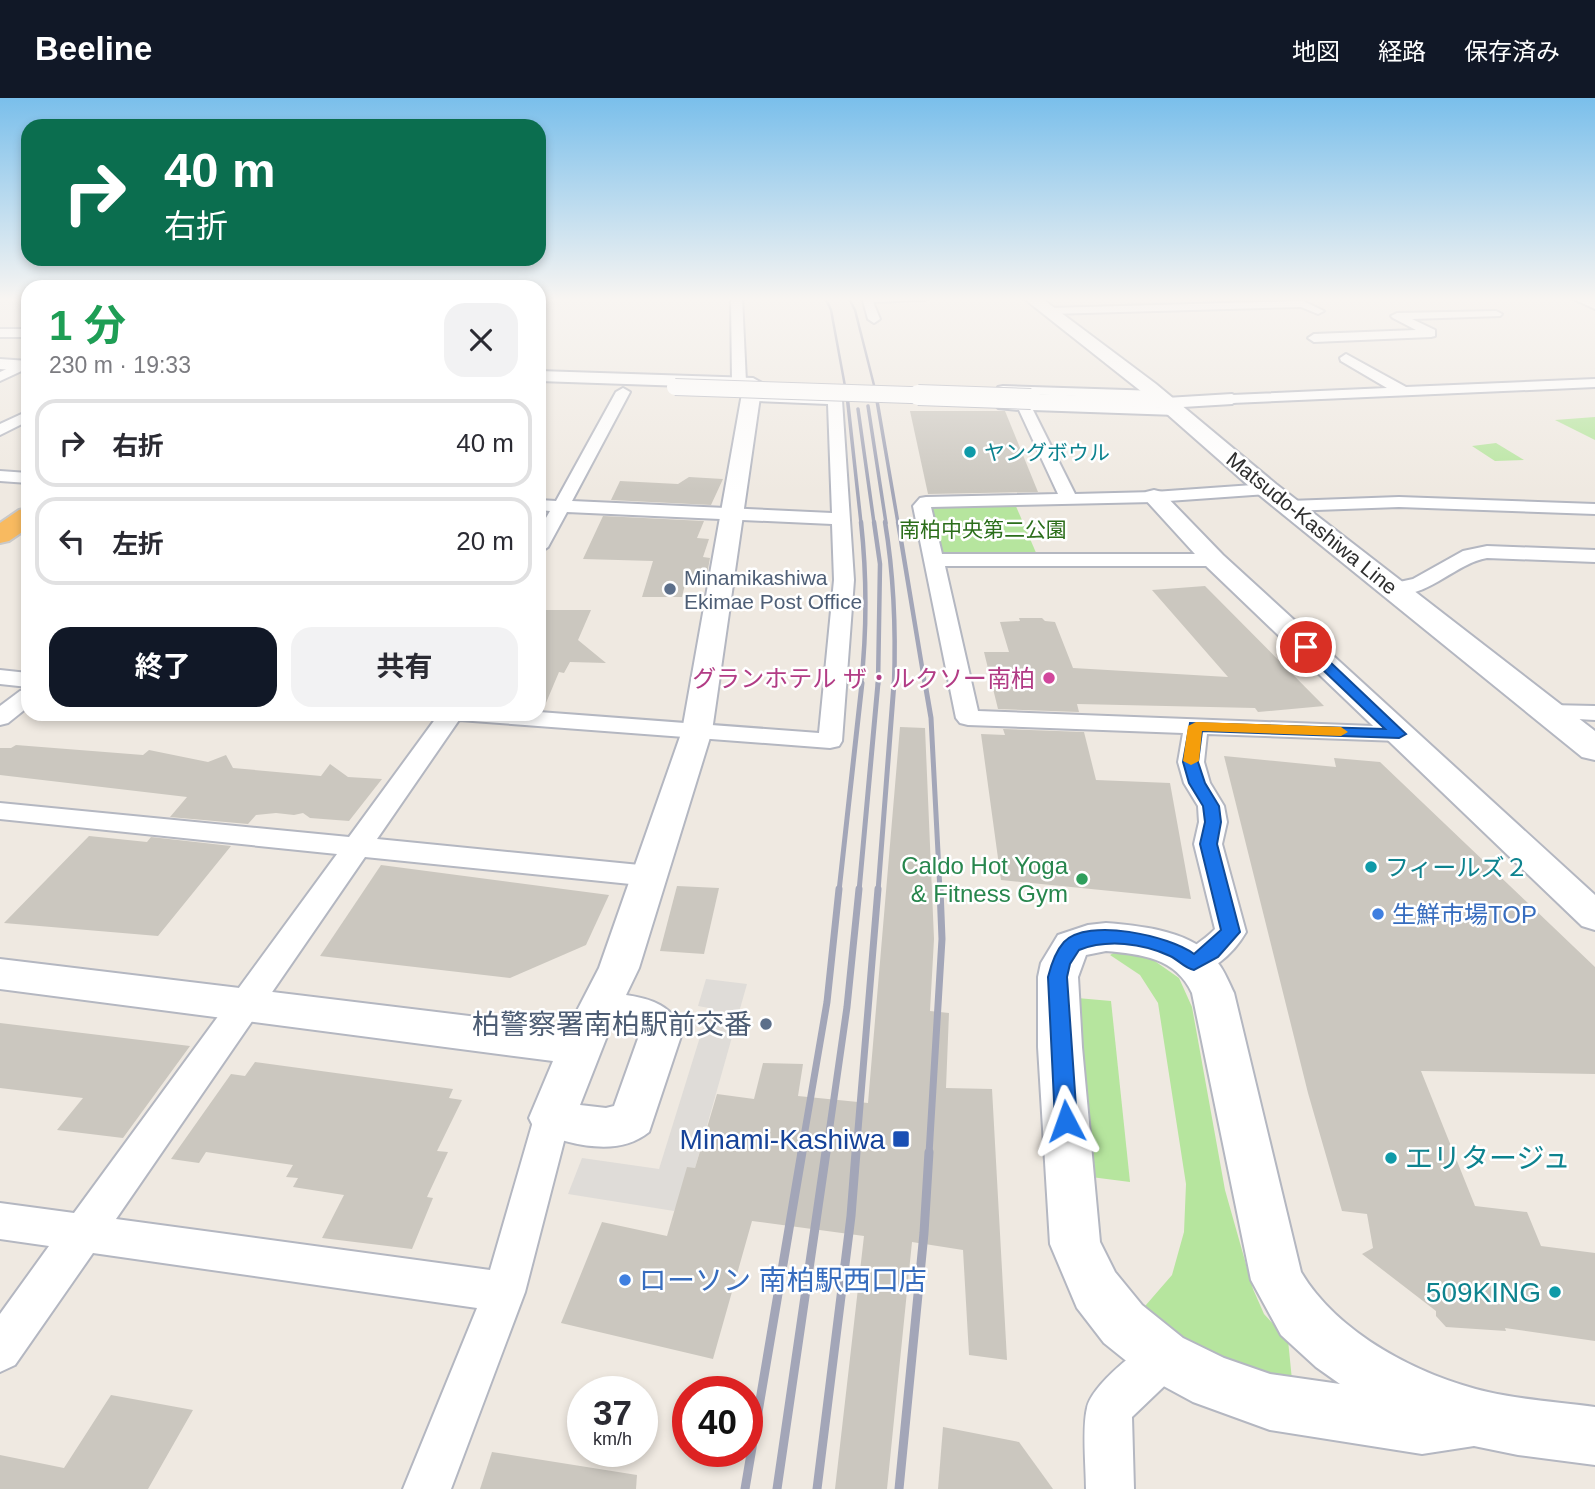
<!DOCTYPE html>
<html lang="ja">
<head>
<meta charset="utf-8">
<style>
	body { margin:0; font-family:Arial,"Noto Sans JP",sans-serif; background:#f2f2f3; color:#2b2b33; height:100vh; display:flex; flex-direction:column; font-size:26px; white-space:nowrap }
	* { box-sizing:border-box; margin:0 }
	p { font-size:23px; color:#7c7c81 }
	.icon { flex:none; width:38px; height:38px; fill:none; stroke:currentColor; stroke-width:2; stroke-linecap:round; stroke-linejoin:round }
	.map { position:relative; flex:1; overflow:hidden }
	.drawer { position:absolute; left:21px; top:182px; width:525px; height:441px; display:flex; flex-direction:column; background:#fff; border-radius:21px; box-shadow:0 4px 10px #0003 }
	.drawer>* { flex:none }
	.top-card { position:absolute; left:21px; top:21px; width:525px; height:147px; border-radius:21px; box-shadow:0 4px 10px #0003; background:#0b6e4f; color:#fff; overflow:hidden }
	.speed { position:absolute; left:567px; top:1278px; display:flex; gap:14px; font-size:35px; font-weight:700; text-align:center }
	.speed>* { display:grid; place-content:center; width:91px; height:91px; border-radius:50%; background:#fff; box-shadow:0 4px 10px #0003; line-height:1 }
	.speed small { font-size:18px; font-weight:400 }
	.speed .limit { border:10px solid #d22; background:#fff; color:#111 }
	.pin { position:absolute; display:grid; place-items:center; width:60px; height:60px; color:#fff; margin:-30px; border:4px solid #fff; border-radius:50%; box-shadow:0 2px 7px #0007 }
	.me { position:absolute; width:77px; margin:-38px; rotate:356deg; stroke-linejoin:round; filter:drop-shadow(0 0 5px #0008) }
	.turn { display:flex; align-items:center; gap:24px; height:147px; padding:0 28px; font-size:32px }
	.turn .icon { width:91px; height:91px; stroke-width:2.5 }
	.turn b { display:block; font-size:49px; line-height:60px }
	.round { display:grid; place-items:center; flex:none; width:74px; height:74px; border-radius:21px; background:#f2f2f3 }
	.head { display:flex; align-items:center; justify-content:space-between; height:119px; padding:0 28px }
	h1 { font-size:42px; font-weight:700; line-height:52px; color:#1e9e55 }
	.primary-button { display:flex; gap:14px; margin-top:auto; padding:14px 28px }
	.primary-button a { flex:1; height:80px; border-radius:21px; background:#111827; color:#fff; font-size:28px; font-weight:700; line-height:80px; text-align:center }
	.primary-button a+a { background:#f2f2f3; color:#2b2b33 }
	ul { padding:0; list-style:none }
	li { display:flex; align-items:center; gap:21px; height:88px; margin:0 14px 10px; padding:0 14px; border:4px solid #e1e1e2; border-radius:21px }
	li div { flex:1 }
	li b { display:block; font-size:26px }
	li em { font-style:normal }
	header { display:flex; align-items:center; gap:42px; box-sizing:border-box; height:98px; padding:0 35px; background:#111827; color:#fff }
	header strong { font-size:33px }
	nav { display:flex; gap:38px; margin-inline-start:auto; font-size:24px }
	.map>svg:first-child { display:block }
	.green { fill:#b6e59e }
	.plaza { fill:#dfdcd8 }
	.building { fill:#cbc7bf }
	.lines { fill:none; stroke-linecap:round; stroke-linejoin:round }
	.minor-casing { stroke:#b4b7c1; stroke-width:4 }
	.tertiary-casing { stroke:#b4b7c1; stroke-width:4 }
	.secondary-casing { stroke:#b4b7c1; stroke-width:4 }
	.trunk-casing { stroke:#c9c9c9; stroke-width:4 }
	.minor { fill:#fff; fill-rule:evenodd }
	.tertiary { fill:#fff; fill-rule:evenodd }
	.secondary { fill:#fff; fill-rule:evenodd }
	.trunk { fill:#f8ba60; fill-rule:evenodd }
	.rail-far5 { stroke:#a3a6b8; stroke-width:2.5 }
	.rail-far4 { stroke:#a3a6b8; stroke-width:3.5 }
	.rail-far3 { stroke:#a3a6b8; stroke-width:4.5 }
	.rail-far2 { stroke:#a3a6b8; stroke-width:5 }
	.rail-far1 { stroke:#a3a6b8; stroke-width:7 }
	.rail { stroke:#a3a6b8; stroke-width:9 }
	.tertiary-bridge-far1-casing { stroke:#b4b7c1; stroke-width:18; stroke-linecap:butt }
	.tertiary-bridge-casing { stroke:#b4b7c1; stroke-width:22; stroke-linecap:butt }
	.tertiary-bridge-far1 { stroke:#fff; stroke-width:16 }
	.tertiary-bridge { stroke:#fff; stroke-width:20 }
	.route { fill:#1a73e8; stroke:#114b97; stroke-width:2 }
	.slow { fill:#f59e0b }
	.culture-dot { fill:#0f9aa8; stroke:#fff; stroke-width:2.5 }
	.service-dot { fill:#5c6f8a; stroke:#fff; stroke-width:2.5 }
	.hotel-dot { fill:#d1479c; stroke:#fff; stroke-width:2.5 }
	.leisure-dot { fill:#2e9e5b; stroke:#fff; stroke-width:2.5 }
	.shop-dot { fill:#3f7fe0; stroke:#fff; stroke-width:2.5 }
	.transit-dot { fill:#1a4fb4; stroke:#fff; stroke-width:2.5 }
	.labels { text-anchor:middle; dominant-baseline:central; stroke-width:5; stroke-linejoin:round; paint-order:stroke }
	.far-culture-label { font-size:21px; fill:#0d838f; stroke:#fff; text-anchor:start }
	.far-street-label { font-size:21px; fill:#2e2e2e; stroke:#fff }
	.far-park-label { font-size:21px; fill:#2c6e1b; stroke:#fff }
	.far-service-label { font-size:21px; fill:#4e5e75; stroke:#fff; text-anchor:start }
	.hotel-label { font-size:24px; fill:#b23c85; stroke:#fff; text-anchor:end }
	.leisure-label { font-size:24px; fill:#27864d; stroke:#fff; text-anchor:end }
	.culture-label { font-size:24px; fill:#0d838f; stroke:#fff; text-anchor:start }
	.shop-label { font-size:24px; fill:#366cbe; stroke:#fff; text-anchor:start }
	.near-service-label { font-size:28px; fill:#4e5e75; stroke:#fff; text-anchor:end }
	.near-transit-label { font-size:28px; fill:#164399; stroke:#fff; text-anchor:end }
	.near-culture-label { font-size:28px; fill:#0d838f; stroke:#fff; text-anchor:start }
	.near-shop-label { font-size:28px; fill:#366cbe; stroke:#fff; text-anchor:start }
</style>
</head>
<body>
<header>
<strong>Beeline</strong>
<nav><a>地図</a><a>経路</a><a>保存済み</a></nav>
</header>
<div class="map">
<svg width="1595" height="1391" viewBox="0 0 1595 1391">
	<rect width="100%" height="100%" fill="#efe9e1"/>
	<g class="green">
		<polygon points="1595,319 1595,342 1555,322"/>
		<polygon points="1496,345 1524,362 1495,363 1472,348"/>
		<polygon points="1015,406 1037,457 947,457 940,454 929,408"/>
		<polygon points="1119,852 1149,859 1179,880 1192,909 1225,1092 1253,1191 1264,1216 1288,1242 1293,1292 1212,1264 1139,1215 1172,1177 1184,1134 1186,1086 1158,905 1140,877 1110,857"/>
		<polygon points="1077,900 1111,903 1130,1084 1091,1079"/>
	</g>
	<polygon class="plaza" points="706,881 747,886 695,1070 674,1113 568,1096 582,1060 659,1071 709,910 698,908"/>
	<g class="building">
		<polygon points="910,313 1005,313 1038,394 928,396"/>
		<polygon points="689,379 723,381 711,407 611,402 620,383 678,386"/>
		<polygon points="603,418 704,423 697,440 709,441 703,459 710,460 706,482 686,482 682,499 642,499 653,463 583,461"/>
		<polygon points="1205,488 1324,608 1258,614 1255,610 1077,606 1079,614 998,611 984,554 1009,554 1000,524 1020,523 1019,520 1042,520 1045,523 1055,524 1073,570 1228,579 1152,492"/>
		<polygon points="539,512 591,512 578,542 606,565 570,564 564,575 559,574 543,612 539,611"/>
		<polygon points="900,629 925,630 934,841 930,913 949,915 946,990 992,991 1007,1262 969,1257 963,1152 912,1144 887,1391 835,1391 864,1138 752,1123 713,1261 561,1225 602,1124 667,1138 687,1069 695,1070 717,996 754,1001 763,965 803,966 798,998 868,1005"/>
		<polygon points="1003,631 1084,634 1096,682 1170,685 1191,801 1001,782 981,636 1005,637"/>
		<polygon points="16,647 143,657 149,652 208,664 226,657 233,670 321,678 330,666 348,679 382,681 349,723 310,720 303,715 294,717 276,715 256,717 248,726 170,719 187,699 0,677 0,650 11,650"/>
		<polygon points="1224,658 1336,669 1334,660 1380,664 1595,869 1595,976 1421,973 1475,1108 1527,1114 1541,1148 1595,1155 1595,1243 1505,1230 1506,1233 1446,1229 1436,1218 1436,1213 1362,1156 1373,1150 1367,1116 1342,1113 1308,995"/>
		<polygon points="89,738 147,744 151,739 231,748 158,838 4,825"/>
		<polygon points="381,767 609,797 586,847 510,880 320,858"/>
		<polygon points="677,788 719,790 704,856 660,853"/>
		<polygon points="0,925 190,948 123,1040 57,1032 83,1000 0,990"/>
		<polygon points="255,964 453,991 449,1000 462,1002 437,1053 448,1054 427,1099 433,1100 412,1151 322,1140 344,1097 293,1089 298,1080 286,1079 293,1067 206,1054 199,1065 171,1061 231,976 245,978"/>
		<polygon points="111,1297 193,1312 148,1391 0,1391 0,1357 64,1370"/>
		<polygon points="943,1329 1019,1344 1053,1391 938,1391"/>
		<polygon points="492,1354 637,1377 636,1391 480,1391"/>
	</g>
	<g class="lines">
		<g class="minor-casing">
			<g id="minor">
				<polygon points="731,199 742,199 746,284 739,288 732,284"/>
				<polygon points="862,199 930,199 924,202 873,204 880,221 874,225 868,221"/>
				<polygon points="1303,203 1324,213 1318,216 1301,209 1049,216 1043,213 1049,210"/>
				<polygon points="1496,213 1502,216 1500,218 1412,221 1435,232 1435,238 1431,239 1314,244 1308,240 1314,236 1416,232 1393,220 1391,218 1397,215"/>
				<rect x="0" y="231" width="28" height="8"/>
				<polygon points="1346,256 1406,289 1595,281 1595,289 1232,305 1225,301 1232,297 1387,290 1341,263 1340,260"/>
				<polygon points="24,263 28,264 28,270 0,283 0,274"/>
				<polygon points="1003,288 1158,293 1165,297 1158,301 998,295 998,289"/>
				<polygon points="623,290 630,294 572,403 832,415 828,306 756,303 749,299 756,295 835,298 842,302 854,482 842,643 839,648 830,650 459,622 377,741 650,768 660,771 664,778 660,785 650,788 365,759 116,1121 490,1172 534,1020 539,1009 552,1005 565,1009 570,1020 525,1194 451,1391 403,1391 477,1210 93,1155 15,1267 0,1274 0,1216 49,1148 0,1141 0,1105 74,1115 337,756 0,721 0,705 349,739 439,616 539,614 819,635 834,482 832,426 567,414 548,449 539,455 539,432 550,413 539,412 539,402 556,403 616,294"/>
				<path d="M1003,303L1181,310L1183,313L1176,317L1033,312L1075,396L1154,394L1267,386L1275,391L1267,396L1154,404L931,409L942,456H1214L1224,462L1214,468H945L978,613L1399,629L1408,631L1411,636L1408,641L1399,643L1207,636L1204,664L1210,685L1224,708L1227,724L1222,746L1246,834C1234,855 1208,881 1183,873L1178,865C1186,851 1204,843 1215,831L1194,746L1199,724L1198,708L1184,685L1178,664L1183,635L968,627L960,625L956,620L913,408L920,400L926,399L1058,396L1019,312L998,310L996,307Z"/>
				<polygon points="28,313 28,323 0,337 0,326"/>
				<polygon points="0,373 28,375 28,385 0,383"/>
				<polygon points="1399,399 1595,406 1595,416 1399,409 1289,413 1280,408 1289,403"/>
				<path d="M1487,448L1595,452V464L1487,460C1453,466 1424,505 1386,495L1383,491L1386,487L1413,481L1463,453Z"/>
				<polygon points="0,572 28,575 28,589 0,586"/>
				<polygon points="28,591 28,609 8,625 0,627 0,608 20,593"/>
				<polygon points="1549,607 1595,608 1595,622 1541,619 1537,614 1541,609"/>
				<path d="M1164,1237L1179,1244L1186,1259L1179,1274L1132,1319L1134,1391H1086C1086,1368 1082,1330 1087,1310C1092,1286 1143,1246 1164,1237Z"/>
			</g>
		</g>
		<g class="tertiary-casing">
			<g id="tertiary">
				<polygon points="1569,199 1588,199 1595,202 1595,211"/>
				<polygon points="0,261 28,263 28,273 0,271"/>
				<path d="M539,273L753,280L762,285L712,633L639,870L626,897C653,901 671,908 683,932L649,1034C617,1060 571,1046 536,1034L529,1020L553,963L0,891V861L568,930L599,870L682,633L743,290L539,283ZM611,928L633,930L640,935L614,1008L606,1010L580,1007Z"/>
				<polygon points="1031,296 1166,300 1232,296 1241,301 1232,306 1166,310 1025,305 1022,301"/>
				<polygon points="1154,392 1162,394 1223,457 1595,797 1595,832 1582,828 1205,467 1143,399 1146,394"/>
				<path d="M1106,825C1143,828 1194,833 1218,865C1225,874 1229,885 1234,895L1301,1174C1338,1236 1419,1278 1488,1294C1523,1302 1559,1304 1595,1309V1367L1518,1357L1474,1348L1422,1356L1270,1332L1193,1304L1145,1278L1104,1245L1077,1210L1050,1146L1038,949V879L1041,865L1058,837L1088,827ZM1106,853C1141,856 1176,860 1192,895L1251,1182L1281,1237L1316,1269L1340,1286L1270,1276L1224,1260L1183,1240L1142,1207L1115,1174L1100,1144L1082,949L1078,879L1086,857Z"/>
			</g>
		</g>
		<g class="secondary-casing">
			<polygon id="secondary" points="1022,199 1040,199 1156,286 1276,386 1595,633 1595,662 1582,659 1258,396 1142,294"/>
		</g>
		<g class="trunk-casing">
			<polygon id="trunk" points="28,410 28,430 9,443 0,445 0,425 19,412"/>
		</g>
		<use href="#minor" class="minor"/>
		<use href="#tertiary" class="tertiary"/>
		<use href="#secondary" class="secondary"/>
		<use href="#trunk" class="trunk"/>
		<g class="rail-far5">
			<polyline points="825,199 831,212 847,299"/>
			<polyline points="848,199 855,212 877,299"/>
		</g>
		<g class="rail-far4">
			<polyline points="847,297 861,425"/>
			<polyline points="876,297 898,425"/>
			<polyline points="868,308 886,425"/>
			<polyline points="858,311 874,425"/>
		</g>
		<g class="rail-far3">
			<path d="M861,424C867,479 867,532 861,587"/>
			<polyline points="874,424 880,466 878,587"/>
			<path d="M885,424C894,478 896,532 894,587"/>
			<polyline points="898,424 925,587"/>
		</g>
		<g class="rail-far2">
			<polyline points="925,585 931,620 940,793"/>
			<polyline points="839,793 862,585"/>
			<polyline points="859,793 878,585"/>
			<polyline points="878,793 894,585"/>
		</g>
		<g class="rail-far1">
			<polyline points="801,1056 827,904 839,791"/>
			<polyline points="826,1056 847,909 859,791"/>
			<polyline points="856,1056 878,791"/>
			<polyline points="929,1056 942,841 940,791"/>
		</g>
		<g class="rail">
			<polyline points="745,1391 802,1054"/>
			<polyline points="777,1391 826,1054"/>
			<polyline points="817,1391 851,1118 856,1054"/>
			<polyline points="899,1391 924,1135 929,1054"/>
		</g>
		<g class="tertiary-bridge-far1-casing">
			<polyline id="tertiary-bridge-far1" points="675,289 970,299"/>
		</g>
		<g class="tertiary-bridge-casing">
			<polyline id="tertiary-bridge" points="918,297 1031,301"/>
		</g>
		<use href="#tertiary-bridge-far1" class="tertiary-bridge-far1"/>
		<use href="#tertiary-bridge" class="tertiary-bridge"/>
	</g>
	<linearGradient id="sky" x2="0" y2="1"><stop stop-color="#7abfeb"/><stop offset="0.51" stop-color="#f8f5f2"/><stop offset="1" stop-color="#f8f5f2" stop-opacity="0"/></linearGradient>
	<rect width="1595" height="394" fill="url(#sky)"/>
	<path class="route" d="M1306,545L1311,546L1406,636L1399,640L1202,633L1198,664L1205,685L1219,708L1221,724L1217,746L1240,834L1218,859L1194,872C1184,870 1179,862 1170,858C1142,845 1107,841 1079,852L1070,866L1067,879L1077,1023L1074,1030L1066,1032L1058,1030L1055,1023L1048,879C1051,867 1055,854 1064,844C1088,819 1170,838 1194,856L1221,832L1200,746L1205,724L1203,708L1189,685L1183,664L1190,625L1385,631L1302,552V546Z"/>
	<polygon class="slow" points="1196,624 1341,629 1348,634 1341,638 1202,633 1199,663 1191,667 1183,663 1188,628"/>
	<g class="culture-dot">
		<circle cx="970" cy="354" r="7"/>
		<circle cx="1371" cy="769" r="7"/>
		<circle cx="1391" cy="1060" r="7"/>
		<circle cx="1555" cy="1194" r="7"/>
	</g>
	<g class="service-dot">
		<circle cx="670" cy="491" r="7"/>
		<circle cx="766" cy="926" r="7"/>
	</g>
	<circle class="hotel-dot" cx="1049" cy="580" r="7"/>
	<circle class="leisure-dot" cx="1082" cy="781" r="7"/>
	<g class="shop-dot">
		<circle cx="1378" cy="816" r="7"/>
		<circle cx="625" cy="1182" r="7"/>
	</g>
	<rect class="transit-dot" x="892" y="1032" width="18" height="18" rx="3.5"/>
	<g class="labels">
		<g class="far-culture-label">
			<text x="984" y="354">ヤングボウル</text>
		</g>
		<g class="far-street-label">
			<text transform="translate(1312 425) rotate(39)">Matsudo-Kashiwa Line</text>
		</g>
		<g class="far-park-label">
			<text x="983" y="431">南柏中央第二公園</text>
		</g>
		<g class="far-service-label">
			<text x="684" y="479">Minamikashiwa<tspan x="684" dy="24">Ekimae Post Office</tspan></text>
		</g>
		<g class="hotel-label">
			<text x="1035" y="580">グランホテル ザ・ルクソー南柏</text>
		</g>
		<g class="leisure-label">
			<text x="1068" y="767">Caldo Hot Yoga<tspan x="1068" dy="28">&amp; Fitness Gym</tspan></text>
		</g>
		<g class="culture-label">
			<text x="1385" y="769">フィールズ２</text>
		</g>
		<g class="shop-label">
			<text x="1392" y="816">生鮮市場TOP</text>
		</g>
		<g class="near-service-label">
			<text x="752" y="926">柏警察署南柏駅前交番</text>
		</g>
		<g class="near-transit-label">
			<text x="885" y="1041">Minami-Kashiwa</text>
		</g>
		<g class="near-culture-label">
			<text x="1405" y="1060">エリタージュ</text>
			<text x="1541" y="1194" text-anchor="end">509KING</text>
		</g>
		<g class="near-shop-label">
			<text x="639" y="1182">ローソン 南柏駅西口店</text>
		</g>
	</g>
</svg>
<div class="speed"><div>37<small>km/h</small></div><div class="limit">40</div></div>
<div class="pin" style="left:1306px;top:549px;background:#d93025"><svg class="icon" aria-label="arrive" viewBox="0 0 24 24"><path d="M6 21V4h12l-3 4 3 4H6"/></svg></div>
<svg class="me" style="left:1066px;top:1023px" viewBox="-20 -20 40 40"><path d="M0-17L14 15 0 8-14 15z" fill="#1a73e8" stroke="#fff" stroke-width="4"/></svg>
<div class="top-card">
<div class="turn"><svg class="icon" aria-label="right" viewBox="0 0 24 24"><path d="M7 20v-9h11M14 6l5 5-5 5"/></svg><div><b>40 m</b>右折</div></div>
</div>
<section class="drawer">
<div class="head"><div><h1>1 分</h1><p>230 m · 19:33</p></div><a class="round"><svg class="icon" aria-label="close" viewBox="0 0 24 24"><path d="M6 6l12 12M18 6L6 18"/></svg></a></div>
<ul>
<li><svg class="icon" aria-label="right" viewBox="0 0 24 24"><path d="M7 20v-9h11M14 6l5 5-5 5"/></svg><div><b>右折</b></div><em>40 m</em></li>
<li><svg class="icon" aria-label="left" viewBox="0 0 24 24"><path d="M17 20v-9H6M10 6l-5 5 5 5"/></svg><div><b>左折</b></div><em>20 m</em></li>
</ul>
<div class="primary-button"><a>終了</a><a>共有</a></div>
</section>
</div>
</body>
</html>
